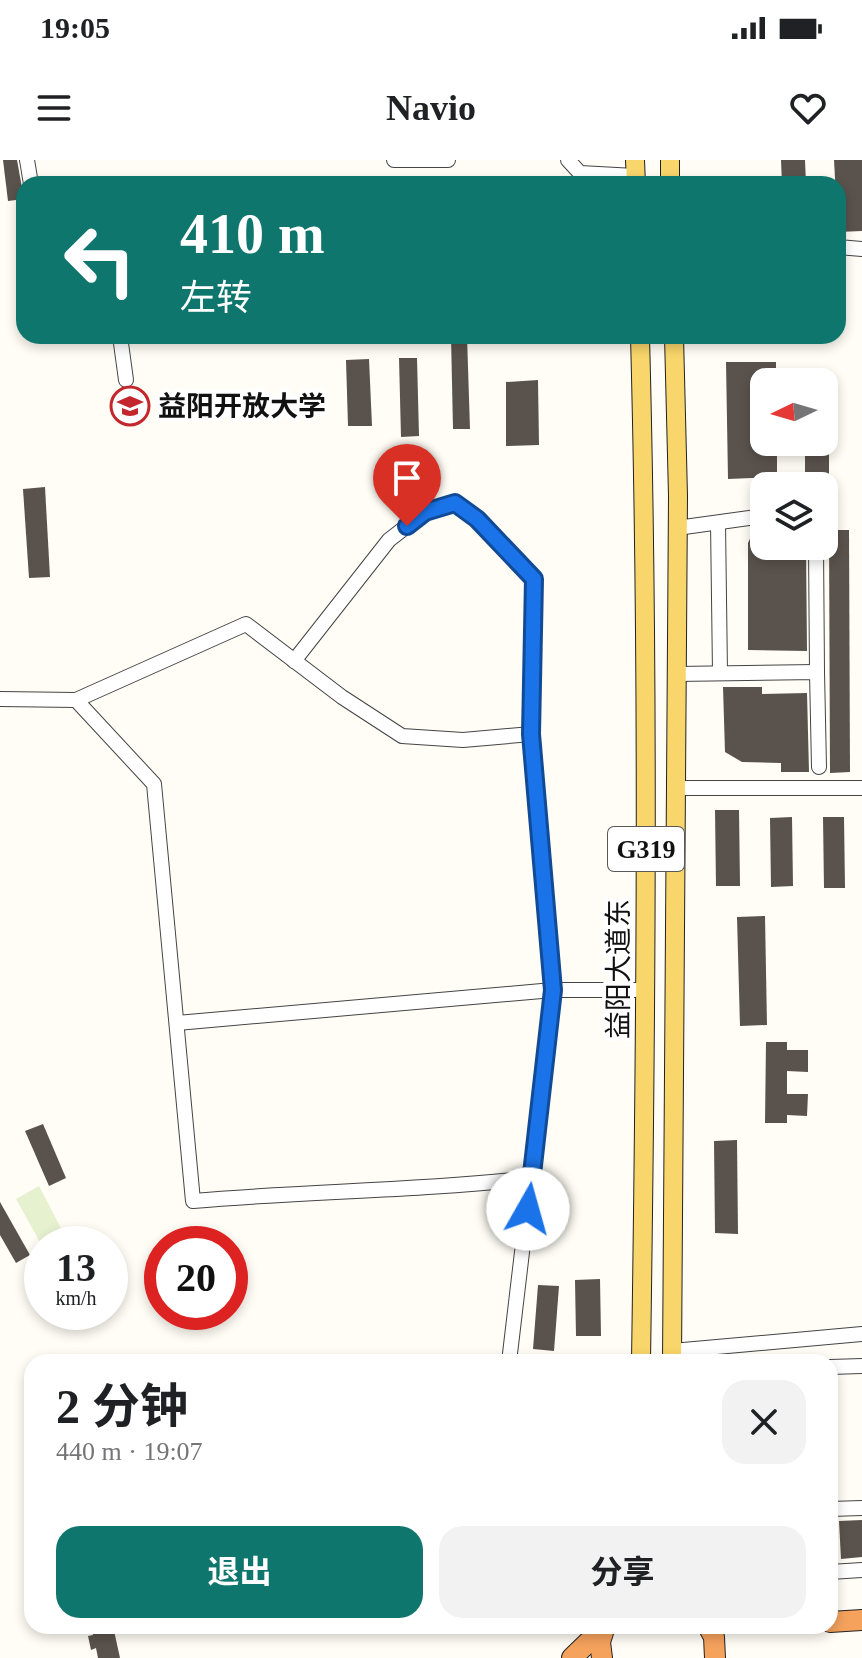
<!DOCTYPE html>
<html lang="zh">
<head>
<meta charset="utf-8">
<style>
	body { margin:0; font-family:"Times New Roman","Noto Sans SC",serif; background:#f2f2f2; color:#202124; height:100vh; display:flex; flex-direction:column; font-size:30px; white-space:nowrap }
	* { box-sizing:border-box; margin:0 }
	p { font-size:26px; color:#757577 }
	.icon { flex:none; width:44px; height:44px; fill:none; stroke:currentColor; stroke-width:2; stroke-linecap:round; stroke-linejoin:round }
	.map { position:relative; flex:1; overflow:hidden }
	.panel { position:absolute; left:24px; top:1194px; width:814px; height:280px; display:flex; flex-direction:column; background:#fff; border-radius:24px; box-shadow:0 4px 12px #0003 }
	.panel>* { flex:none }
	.guide { position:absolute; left:16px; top:16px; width:830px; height:168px; border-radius:24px; box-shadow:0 4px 12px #0003; background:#0f766e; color:#fff; overflow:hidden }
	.needle { width:52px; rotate:265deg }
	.controls { position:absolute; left:750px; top:208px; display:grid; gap:16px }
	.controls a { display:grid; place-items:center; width:88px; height:88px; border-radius:16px; background:#fff; box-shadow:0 4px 12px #0003; font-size:40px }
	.speed { position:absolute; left:24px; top:1066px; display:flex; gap:16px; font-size:40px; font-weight:700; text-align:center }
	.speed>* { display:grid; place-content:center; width:104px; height:104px; border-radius:50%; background:#fff; box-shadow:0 4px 12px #0003; line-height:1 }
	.speed small { font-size:20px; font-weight:400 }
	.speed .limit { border:12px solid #d22; background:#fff; color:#111 }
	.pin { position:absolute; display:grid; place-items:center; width:68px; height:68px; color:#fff; margin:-82px -34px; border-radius:50% 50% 50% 0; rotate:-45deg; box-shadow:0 0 8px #0007 }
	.pin .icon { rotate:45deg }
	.me { position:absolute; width:88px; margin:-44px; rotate:7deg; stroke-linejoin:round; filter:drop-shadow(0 0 6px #0008) }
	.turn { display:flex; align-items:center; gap:28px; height:168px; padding:0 32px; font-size:36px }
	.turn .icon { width:104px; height:104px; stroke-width:2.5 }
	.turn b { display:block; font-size:56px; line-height:68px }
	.round { display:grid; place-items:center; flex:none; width:84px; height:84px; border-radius:24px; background:#f2f2f2 }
	.head { display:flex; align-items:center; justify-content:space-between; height:136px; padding:0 32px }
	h1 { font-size:48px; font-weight:700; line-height:60px }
	.button { display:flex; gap:16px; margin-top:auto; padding:16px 32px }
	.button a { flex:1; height:92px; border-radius:24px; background:#0f766e; color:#fff; font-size:32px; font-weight:700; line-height:92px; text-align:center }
	.button a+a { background:#f2f2f2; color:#202124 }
	.status { display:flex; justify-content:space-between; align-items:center; height:56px; padding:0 40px; background:#fff; direction:ltr }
	.status svg { height:22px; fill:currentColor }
	header { display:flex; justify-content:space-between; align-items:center; height:104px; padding:0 32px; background:#fff; font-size:36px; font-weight:700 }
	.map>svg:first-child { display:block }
	.pitch { fill:#e6f2cf }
	.building { fill:#5a524d }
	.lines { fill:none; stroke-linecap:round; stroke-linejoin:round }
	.minor-casing { stroke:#444; stroke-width:16 }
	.major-casing { stroke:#222; stroke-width:20 }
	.highway-casing { stroke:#222; stroke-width:22 }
	.minor { stroke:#fff; stroke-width:14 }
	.major { stroke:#f9d66b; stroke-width:18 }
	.highway { stroke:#f5a25d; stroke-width:20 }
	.route-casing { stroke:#114b97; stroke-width:20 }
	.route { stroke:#1a73e8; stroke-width:14 }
	.labels { text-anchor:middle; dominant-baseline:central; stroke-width:8; stroke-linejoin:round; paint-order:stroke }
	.shield { fill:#fff; stroke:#585858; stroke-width:2 }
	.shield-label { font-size:26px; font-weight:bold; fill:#111 }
	.poi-label { font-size:28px; font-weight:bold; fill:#111; stroke:#fff; text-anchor:start }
	.street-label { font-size:28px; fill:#111; stroke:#fff }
</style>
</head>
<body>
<div class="status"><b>19:05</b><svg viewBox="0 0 49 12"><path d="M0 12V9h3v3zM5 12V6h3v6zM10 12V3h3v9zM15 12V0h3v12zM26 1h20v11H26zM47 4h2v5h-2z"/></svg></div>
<header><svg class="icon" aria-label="menu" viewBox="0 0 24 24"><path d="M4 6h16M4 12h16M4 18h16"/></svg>Navio<svg class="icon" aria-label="heart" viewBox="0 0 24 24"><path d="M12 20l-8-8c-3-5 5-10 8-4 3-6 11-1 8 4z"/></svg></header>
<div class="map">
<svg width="862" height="1498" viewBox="0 0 862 1498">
	<rect width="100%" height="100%" fill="#fffdf5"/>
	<polygon class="pitch" points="39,1026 63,1072 41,1084 16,1039"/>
	<g class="building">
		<polygon points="3,0 17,0 24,39 8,41"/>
		<polygon points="781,0 805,0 806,24 782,24"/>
		<polygon points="834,0 862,0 862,71 838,72"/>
		<polygon points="451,176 467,176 470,269 453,269"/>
		<polygon points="399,198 417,198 419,276 401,277"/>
		<polygon points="369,199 372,266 348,266 346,200"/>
		<polygon points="726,202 776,202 776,222 764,222 764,282 777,282 777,317 728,319"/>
		<polygon points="538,220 539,285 506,286 506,222"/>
		<rect x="805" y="282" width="24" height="44"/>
		<polygon points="45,327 50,417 29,418 23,329"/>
		<polygon points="764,366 764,386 806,386 807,491 748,490 748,383 753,372"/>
		<polygon points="829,370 849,370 850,612 830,613"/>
		<polygon points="723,527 762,527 762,534 807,533 809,612 781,612 781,603 742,602 725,592"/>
		<polygon points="715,650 739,650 740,726 716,726"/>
		<polygon points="792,657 793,726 771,727 770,658"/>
		<polygon points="823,657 844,657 845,728 824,728"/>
		<polygon points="765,756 767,865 740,866 737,757"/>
		<polygon points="766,882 787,882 787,890 808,890 808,912 787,911 787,934 808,934 807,956 787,955 787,963 765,963"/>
		<polygon points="43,964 66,1018 49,1026 25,971"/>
		<polygon points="737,980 738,1074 715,1073 714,981"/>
		<polygon points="0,1042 30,1095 16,1103 0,1075"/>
		<polygon points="600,1119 601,1176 576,1176 575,1120"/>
		<polygon points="538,1125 559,1126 554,1191 533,1189"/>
		<polygon points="862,1360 862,1397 841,1399 839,1361"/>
		<polygon points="113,1466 120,1498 98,1498 96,1488 91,1490 88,1476 93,1475 91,1468"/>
	</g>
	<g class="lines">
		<g class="minor-casing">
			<g id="minor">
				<polyline points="27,0 31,24"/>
				<polyline points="394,0 448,0"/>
				<polyline points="568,0 580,13 635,16"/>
				<polyline points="838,87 862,89"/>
				<polyline points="120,176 126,220"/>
				<polyline points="718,363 720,513"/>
				<polyline points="677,368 764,356"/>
				<polyline points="816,386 817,512"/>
				<polyline points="294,501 389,380 425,352 455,343 477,359 534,419 531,574 553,830 647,830"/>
				<polyline points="676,514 817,512 819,607"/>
				<polyline points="0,539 76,540"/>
				<path d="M531,574L463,580L402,576L342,537L246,464L76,540L154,624L193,1041C306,1031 419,1031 532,1018"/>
				<polyline points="675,628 862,628"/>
				<polyline points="177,863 553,830 509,1202"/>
				<polyline points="672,1191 862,1174"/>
				<polyline points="830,1207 862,1206"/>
				<polyline points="830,1349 862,1348"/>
				<polyline points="830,1412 862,1410"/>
			</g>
		</g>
		<g class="major-casing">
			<g id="major">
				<polyline points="635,0 636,24"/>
				<polyline points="670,0 670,24"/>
				<path d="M640,176C649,518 646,860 641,1202"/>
				<polyline points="672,1202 678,336 674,176"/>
			</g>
		</g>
		<g class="highway-casing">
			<g id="highway">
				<polyline points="830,1462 862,1460"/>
				<polyline points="708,1466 714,1477 715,1498"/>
				<polyline points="572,1498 605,1466"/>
				<polyline points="602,1498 600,1482 605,1466"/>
			</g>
		</g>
		<use href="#minor" class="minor"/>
		<use href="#major" class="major"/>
		<use href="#highway" class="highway"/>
	</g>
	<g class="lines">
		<g class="route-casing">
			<polyline id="route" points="407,366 425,352 455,343 477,359 534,419 531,574 553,830 528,1049"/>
		</g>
		<use href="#route" class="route"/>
	</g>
	<defs>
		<g id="school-ring" transform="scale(2)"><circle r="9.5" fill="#fff" stroke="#c4262e" stroke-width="1.5"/><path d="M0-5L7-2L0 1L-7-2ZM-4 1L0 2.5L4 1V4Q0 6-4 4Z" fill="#c4262e"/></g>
	</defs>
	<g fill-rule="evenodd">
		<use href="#school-ring" x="130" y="246"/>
	</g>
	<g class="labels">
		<rect class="shield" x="608" y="667" width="76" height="44" rx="6"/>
		<g class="shield-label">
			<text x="646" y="689">G319</text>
		</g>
		<g class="poi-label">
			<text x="158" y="246">益阳开放大学</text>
		</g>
		<g class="street-label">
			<text transform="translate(618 809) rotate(-90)">益阳大道东</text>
		</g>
	</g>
</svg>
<div class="controls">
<a><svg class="needle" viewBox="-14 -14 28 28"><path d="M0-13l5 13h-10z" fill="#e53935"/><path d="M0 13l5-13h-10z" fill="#757577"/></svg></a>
<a><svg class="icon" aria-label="layers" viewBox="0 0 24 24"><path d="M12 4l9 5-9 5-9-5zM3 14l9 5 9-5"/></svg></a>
</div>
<div class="speed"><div>13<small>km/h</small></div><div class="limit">20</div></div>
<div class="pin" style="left:407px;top:366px;background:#d93025"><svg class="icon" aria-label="arrive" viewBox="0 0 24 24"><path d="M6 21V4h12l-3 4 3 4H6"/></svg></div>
<svg class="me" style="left:528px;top:1049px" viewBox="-20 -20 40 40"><circle r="19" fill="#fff"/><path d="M0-13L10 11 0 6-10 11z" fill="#1a73e8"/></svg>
<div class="guide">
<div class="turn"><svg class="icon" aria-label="left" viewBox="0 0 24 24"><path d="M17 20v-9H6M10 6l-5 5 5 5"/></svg><div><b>410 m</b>左转</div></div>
</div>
<section class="panel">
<div class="head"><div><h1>2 分钟</h1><p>440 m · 19:07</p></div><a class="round"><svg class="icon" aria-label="close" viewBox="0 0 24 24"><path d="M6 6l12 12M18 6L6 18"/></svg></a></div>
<div class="button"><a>退出</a><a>分享</a></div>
</section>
</div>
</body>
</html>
